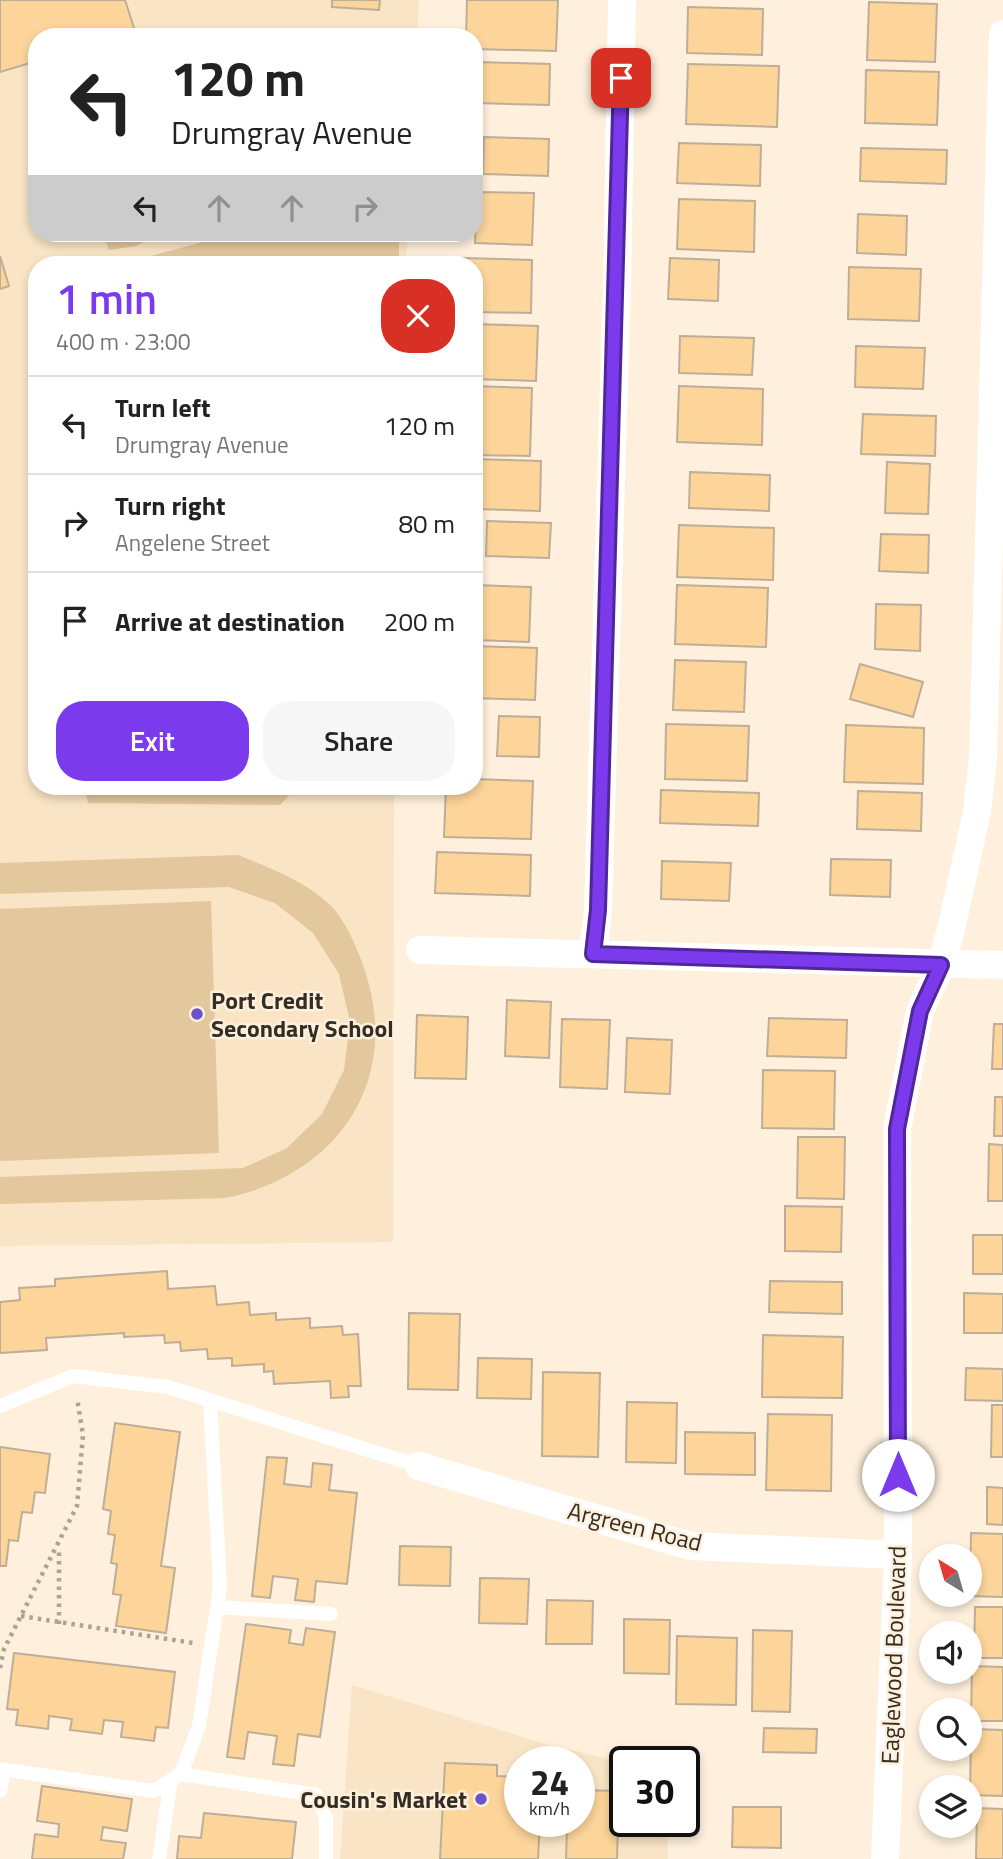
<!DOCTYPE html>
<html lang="en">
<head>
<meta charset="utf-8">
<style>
	body { margin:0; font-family:"Titillium Web",sans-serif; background:#f6f6f6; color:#222; height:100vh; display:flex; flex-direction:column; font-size:26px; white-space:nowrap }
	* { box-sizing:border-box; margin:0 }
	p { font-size:23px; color:#767676 }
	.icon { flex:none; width:38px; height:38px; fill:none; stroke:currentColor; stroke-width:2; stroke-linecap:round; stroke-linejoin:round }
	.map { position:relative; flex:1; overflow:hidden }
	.details { position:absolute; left:28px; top:256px; width:455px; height:539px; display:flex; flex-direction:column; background:#fff; border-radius:28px; box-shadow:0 4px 10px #0003 }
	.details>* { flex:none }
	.guide { position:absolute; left:28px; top:28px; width:455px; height:214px; border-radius:28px; box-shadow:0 4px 10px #0003; background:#fff; color:#222; overflow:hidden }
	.needle { width:46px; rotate:323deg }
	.fabs { position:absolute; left:919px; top:1544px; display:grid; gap:14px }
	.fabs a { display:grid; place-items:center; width:63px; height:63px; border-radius:50%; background:#fff; box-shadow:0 4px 10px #0003; font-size:35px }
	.speed { position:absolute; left:504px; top:1746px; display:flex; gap:14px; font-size:35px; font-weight:700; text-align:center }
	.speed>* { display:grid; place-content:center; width:91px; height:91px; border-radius:50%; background:#fff; box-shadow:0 4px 10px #0003; line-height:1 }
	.speed small { font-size:18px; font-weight:400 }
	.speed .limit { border:4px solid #111; border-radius:10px; background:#fff; color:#111 }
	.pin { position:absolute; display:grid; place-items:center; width:60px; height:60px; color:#fff; margin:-30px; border-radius:14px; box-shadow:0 4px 10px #0006 }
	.me { position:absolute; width:77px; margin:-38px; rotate:0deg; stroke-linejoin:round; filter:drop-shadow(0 0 5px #0008) }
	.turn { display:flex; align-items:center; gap:24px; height:147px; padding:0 28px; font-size:32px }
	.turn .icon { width:91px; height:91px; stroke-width:2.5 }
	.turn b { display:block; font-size:49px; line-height:60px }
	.lanes { display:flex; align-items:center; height:66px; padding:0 28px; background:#0003; justify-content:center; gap:35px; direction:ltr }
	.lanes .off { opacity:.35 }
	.round { display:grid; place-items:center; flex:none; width:74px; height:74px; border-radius:28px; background:#f6f6f6 }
	.headline { display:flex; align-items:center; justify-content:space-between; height:119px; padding:0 28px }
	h1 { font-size:42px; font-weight:600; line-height:52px; color:#7c3aed }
	.primary-button { display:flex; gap:14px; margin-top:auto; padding:14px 28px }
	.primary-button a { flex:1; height:80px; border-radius:28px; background:#7c3aed; color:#fff; font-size:28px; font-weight:600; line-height:80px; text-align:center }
	.primary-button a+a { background:#f6f6f6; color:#222 }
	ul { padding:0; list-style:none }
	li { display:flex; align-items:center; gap:21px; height:98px; padding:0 28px; border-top:2px solid #e0e0e0 }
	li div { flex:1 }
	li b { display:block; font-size:26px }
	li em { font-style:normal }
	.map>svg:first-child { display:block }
	.built { fill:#f9e4c5; fill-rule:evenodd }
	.green { fill:#e3c79d }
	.building { fill:#fdd59b; stroke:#beae97; stroke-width:2 }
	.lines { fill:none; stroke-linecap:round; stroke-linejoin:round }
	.path { stroke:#ada393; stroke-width:4.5; stroke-dasharray:3.5 5; stroke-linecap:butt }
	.service { stroke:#fff; stroke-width:14 }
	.minor { stroke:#fff; stroke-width:28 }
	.route-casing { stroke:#51269a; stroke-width:18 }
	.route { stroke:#7c3aed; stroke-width:12 }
	.poi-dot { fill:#6a53cd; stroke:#fef0dc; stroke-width:2.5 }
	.labels { text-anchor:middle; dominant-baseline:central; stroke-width:5; stroke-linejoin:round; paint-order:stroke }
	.poi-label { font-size:24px; font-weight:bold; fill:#332d24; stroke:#fef0dc; text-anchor:start }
	.street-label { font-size:24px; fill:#332d24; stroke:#fef0dc }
</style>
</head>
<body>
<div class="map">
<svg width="1003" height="1859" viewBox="0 0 1003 1859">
	<rect width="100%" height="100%" fill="#fef0dc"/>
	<g class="built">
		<polygon points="0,0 419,0 417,37 37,37 37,233 408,233 406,264 37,264 37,786 394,786 393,1242 0,1246"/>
		<path d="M352,1685L546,1744L625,1763V1822H667L668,1859H340ZM520,1762H579V1822H520Z"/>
	</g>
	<g class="green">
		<polygon points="103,233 160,233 136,246 109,250"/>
		<polygon points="236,233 399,233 399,264 121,264"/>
		<polygon points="84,786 297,786 297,787 280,805 88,803"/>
		<path d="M238,855C270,868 305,881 330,905C347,921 362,959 368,981C398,1089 332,1176 226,1198L0,1204V1177L243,1168L287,1148L322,1114L344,1070L350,1022L339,974L313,933L275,903L229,887L0,894V863Z"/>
		<polygon points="211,901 219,1153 0,1161 0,909"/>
	</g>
	<g class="building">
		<polygon points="0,0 125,0 135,31 115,37 37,37 37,61 0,72"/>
		<polygon points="332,0 380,0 379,10 332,7"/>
		<polygon points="467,0 558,0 556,51 474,49 474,37 466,37"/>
		<polygon points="869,2 937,4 935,62 867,60"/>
		<polygon points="688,7 763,9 762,55 687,53"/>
		<polygon points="477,62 550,64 549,105 476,103"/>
		<polygon points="688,64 779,66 777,127 686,124"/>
		<polygon points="866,70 939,72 937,125 865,123"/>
		<polygon points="484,137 549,139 548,176 483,174"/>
		<polygon points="679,143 761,145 760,186 677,183"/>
		<polygon points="861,148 947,150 946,184 860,181"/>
		<polygon points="477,192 534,193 532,245 475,243"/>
		<polygon points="679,199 755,201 754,252 677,249"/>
		<polygon points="858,214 907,216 906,255 857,253"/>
		<polygon points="0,256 9,286 0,289"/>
		<polygon points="463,258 532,260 531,313 474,312 474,264 462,264"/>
		<polygon points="670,258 719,260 718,301 668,299"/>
		<polygon points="849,267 921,269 919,321 848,319"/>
		<polygon points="474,324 538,326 536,381 474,379"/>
		<polygon points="680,336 754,338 752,375 679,373"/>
		<polygon points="856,346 925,348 923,389 855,387"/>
		<polygon points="474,386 532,388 530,456 474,455"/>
		<polygon points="679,386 763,389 762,445 677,442"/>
		<polygon points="863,414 936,416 935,456 861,454"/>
		<polygon points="474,459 541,461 540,511 474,509"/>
		<polygon points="887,462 930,464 928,514 885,513"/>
		<polygon points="690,472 770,475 769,511 689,508"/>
		<polygon points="487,521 551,523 549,558 486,556"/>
		<polygon points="679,525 774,528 773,580 677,577"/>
		<polygon points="881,534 929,535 928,573 879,571"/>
		<polygon points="474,585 531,587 529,642 474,640"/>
		<polygon points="677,585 768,588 766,647 675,644"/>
		<polygon points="876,604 921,605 920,651 875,649"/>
		<polygon points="474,646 537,648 535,700 474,698"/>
		<polygon points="675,660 746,662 744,712 673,710"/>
		<polygon points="860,664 923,682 913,717 850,699"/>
		<polygon points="499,716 540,717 539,757 497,756"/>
		<polygon points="666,724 749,726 747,781 665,779"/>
		<polygon points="846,725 924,728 923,784 844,782"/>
		<polygon points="474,779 533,781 531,839 444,837 446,786 474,786"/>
		<polygon points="661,790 759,793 758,826 660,823"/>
		<polygon points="858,791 922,793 921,831 857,829"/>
		<polygon points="437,852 531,855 530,896 435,893"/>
		<polygon points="831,859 891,860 890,897 830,895"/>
		<polygon points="662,861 731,863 729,901 661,899"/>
		<polygon points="507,1000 551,1002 549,1058 505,1056"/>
		<polygon points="417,1015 468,1017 466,1079 415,1078"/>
		<polygon points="769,1018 847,1020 846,1058 767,1056"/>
		<polygon points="562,1019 610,1020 607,1089 560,1087"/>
		<polygon points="994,1024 1003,1024 1003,1069 992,1069"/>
		<polygon points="627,1038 672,1040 670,1094 625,1092"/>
		<polygon points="763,1070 835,1071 834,1129 762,1128"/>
		<polygon points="995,1097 1003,1097 1003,1136 994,1136"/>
		<polygon points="798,1137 845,1137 844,1199 797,1198"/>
		<polygon points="989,1144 1003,1145 1003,1201 988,1201"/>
		<polygon points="785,1206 842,1207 841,1252 785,1251"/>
		<rect x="973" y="1235" width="30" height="39"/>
		<polygon points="167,1271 168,1289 215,1286 217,1305 249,1302 250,1315 276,1313 276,1320 310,1318 310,1328 342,1326 343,1335 358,1334 361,1386 348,1386 349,1397 331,1398 330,1381 274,1384 273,1371 264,1372 264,1364 232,1366 232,1358 208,1359 207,1349 181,1351 180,1342 165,1343 164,1335 124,1337 124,1333 46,1338 47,1350 0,1353 0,1302 20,1300 19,1288 55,1286 55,1279"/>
		<polygon points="770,1281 842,1282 842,1314 769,1312"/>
		<polygon points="964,1293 1003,1294 1003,1333 964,1333"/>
		<polygon points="409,1313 460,1314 458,1390 408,1389"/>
		<polygon points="763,1335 843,1337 842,1398 762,1397"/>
		<polygon points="478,1358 532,1359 531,1399 477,1398"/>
		<polygon points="966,1368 1003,1369 1003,1401 965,1400"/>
		<polygon points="543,1372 600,1373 598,1457 542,1456"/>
		<polygon points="627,1402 677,1403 676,1463 626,1462"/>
		<polygon points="992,1405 1003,1405 1003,1457 991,1457"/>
		<polygon points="768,1414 832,1415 831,1491 766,1490"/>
		<polygon points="115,1423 180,1432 161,1566 175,1568 166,1633 116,1626 121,1595 113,1594 117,1564 111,1563 115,1535 108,1534 111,1511 103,1509"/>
		<polygon points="685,1432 755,1433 755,1475 685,1474"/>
		<polygon points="0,1447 50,1454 45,1493 35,1492 32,1513 22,1512 18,1541 9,1540 6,1566 0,1566"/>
		<polygon points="267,1457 287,1458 284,1484 311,1487 313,1463 332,1465 329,1490 357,1493 347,1584 316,1581 314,1602 295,1600 298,1579 273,1576 270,1598 252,1596"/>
		<polygon points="987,1487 1003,1488 1003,1525 987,1524"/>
		<polygon points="971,1533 1003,1534 1003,1597 970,1596"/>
		<polygon points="400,1546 451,1547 450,1586 399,1585"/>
		<polygon points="480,1578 529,1579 527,1624 479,1623"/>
		<polygon points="547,1600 593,1601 592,1644 546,1644"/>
		<polygon points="975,1607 1003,1607 1003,1658 974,1658"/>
		<polygon points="624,1619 670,1620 669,1674 624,1673"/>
		<polygon points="246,1624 291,1630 289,1643 303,1645 306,1628 335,1632 320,1737 298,1734 294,1766 273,1764 277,1736 248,1732 244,1759 227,1757"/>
		<polygon points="753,1630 792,1631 790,1712 752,1711"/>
		<polygon points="677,1636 737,1638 736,1705 676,1704"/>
		<polygon points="14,1653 175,1672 168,1728 156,1727 154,1741 121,1737 123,1722 104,1720 102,1734 70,1730 72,1719 49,1716 48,1729 16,1725 18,1710 7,1709"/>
		<polygon points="972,1666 1003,1667 1003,1721 971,1721"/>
		<polygon points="764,1728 817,1729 816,1753 763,1752"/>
		<polygon points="971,1729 1003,1730 1003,1796 970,1795"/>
		<polygon points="445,1763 497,1765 497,1776 520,1777 520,1822 540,1822 538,1859 440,1859"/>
		<polygon points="42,1786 132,1799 127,1831 103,1827 101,1840 126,1843 123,1859 32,1859 35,1834 58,1837 59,1824 37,1821"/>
		<polygon points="579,1790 619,1791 617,1859 566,1859 567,1829 540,1828 540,1822 579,1822"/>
		<polygon points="733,1807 781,1807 781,1848 732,1847"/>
		<polygon points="977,1808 1003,1809 1003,1859 976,1859"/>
		<polygon points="204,1813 296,1822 292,1859 177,1859 179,1836 201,1838"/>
	</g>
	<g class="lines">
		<g class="path">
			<polyline points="21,1616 193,1643"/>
			<polyline points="59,1624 59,1548"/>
			<polyline points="0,1668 4,1649 77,1506 83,1435 77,1398"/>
		</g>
		<g class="service">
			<polyline points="0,1406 73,1376 168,1387 419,1466"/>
			<polyline points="217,1607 331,1614"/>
			<polyline points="0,1769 154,1791 181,1774 199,1726 220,1587 210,1400"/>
			<polyline points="181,1774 316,1795 326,1818 326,1859"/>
			<polyline points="0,1791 4,1770"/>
			<polyline points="159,1859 171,1780"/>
		</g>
		<g class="minor">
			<polyline points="420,950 1003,965"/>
			<polyline points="593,954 598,910 617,285 622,0"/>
			<polyline points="419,1466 690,1546 898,1555"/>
			<polyline points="885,1859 898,1555 897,1129 920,1011 941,965 951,929 977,812 983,757 1003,34"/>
		</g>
	</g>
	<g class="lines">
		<g class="route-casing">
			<polyline id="route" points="621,78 598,910 593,954 941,965 920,1011 897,1129 898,1475"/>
		</g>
		<use href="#route" class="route"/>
	</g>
	<g class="poi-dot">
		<circle cx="197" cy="1014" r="7"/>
		<circle cx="481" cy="1799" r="7"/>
	</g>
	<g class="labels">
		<g class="poi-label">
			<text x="211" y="1000">Port Credit<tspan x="211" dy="28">Secondary School</tspan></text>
			<text x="467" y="1799" text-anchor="end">Cousin's Market</text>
		</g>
		<g class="street-label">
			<text transform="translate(635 1526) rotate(14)">Argreen Road</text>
			<text transform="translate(893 1655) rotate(-88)">Eaglewood Boulevard</text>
		</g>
	</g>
</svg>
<div class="fabs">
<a><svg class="needle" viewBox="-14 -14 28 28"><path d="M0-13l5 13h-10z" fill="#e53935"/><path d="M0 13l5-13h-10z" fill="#767676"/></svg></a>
<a><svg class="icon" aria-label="sound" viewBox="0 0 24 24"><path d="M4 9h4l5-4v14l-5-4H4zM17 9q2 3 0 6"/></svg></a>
<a><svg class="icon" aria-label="search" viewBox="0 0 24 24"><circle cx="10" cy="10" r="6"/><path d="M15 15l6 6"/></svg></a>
<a><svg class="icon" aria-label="layers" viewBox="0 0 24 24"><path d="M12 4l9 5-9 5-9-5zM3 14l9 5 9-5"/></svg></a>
</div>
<div class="speed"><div>24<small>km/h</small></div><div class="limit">30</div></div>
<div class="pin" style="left:621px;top:78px;background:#d93025"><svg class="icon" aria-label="arrive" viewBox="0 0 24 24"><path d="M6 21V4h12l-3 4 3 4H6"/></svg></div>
<svg class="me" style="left:898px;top:1475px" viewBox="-20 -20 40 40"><circle r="19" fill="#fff"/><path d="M0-13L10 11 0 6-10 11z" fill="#7c3aed"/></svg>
<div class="guide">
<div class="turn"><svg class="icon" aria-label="left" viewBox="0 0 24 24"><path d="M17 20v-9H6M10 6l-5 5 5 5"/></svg><div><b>120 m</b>Drumgray Avenue</div></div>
<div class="lanes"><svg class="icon" aria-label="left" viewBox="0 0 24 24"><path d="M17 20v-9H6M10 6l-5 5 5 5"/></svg><svg class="icon off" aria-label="ahead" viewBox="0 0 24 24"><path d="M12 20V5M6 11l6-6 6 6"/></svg><svg class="icon off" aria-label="ahead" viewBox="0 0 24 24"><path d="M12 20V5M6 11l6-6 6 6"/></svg><svg class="icon off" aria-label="right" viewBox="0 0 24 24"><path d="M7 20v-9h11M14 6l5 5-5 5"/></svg></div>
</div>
<section class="details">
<div class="headline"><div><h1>1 min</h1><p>400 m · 23:00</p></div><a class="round" style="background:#d93025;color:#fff"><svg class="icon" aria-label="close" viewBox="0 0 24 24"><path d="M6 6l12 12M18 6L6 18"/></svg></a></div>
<ul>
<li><svg class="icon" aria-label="left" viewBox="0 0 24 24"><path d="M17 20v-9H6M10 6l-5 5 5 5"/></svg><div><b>Turn left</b><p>Drumgray Avenue</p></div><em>120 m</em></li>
<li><svg class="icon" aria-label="right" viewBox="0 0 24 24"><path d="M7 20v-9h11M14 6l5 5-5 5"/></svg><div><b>Turn right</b><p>Angelene Street</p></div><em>80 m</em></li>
<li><svg class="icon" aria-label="arrive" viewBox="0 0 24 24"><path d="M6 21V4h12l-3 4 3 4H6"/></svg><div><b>Arrive at destination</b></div><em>200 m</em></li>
</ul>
<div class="primary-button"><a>Exit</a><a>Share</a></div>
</section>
</div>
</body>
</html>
